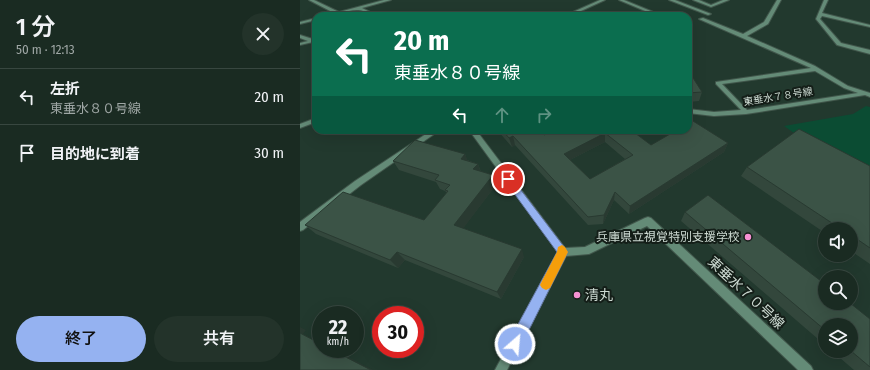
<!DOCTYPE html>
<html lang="ja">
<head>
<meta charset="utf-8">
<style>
	body { margin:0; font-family:"Fira Sans Condensed","Noto Sans JP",sans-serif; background:#23332a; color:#f1f3f6; height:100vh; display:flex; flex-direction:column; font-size:15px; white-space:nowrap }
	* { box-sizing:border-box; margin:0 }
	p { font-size:13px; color:#9fa7a5 }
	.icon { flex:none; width:22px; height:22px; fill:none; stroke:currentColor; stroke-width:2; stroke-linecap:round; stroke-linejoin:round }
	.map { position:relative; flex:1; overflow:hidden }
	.details { display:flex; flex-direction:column; background:#1a2b22; width:300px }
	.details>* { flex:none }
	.banner { position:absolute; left:12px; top:12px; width:380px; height:122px; border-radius:12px; box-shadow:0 4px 16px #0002,0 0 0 1px #384740; background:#0b6e4f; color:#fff; overflow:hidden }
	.controls { position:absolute; left:518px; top:222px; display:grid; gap:8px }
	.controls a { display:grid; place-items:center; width:40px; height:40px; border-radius:50%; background:#1a2b22; box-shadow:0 4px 16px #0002,0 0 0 1px #384740; font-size:20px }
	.speed { position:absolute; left:12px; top:306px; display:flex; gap:8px; font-size:20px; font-weight:700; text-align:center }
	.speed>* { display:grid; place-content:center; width:52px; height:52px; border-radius:50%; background:#1a2b22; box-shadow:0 4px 16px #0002,0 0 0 1px #384740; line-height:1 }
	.speed small { font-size:10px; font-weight:400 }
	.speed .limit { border:6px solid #d22; background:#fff; color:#111 }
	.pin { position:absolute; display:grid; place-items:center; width:34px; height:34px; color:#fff; margin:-17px; border:2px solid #fff; border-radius:50%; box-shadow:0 1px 4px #0007 }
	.me { position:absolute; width:44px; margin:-22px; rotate:27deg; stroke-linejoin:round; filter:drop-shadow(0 0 3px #0008) }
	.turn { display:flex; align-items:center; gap:14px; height:84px; padding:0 16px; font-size:18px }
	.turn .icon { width:52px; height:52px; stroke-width:2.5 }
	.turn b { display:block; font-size:28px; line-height:34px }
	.lanes { display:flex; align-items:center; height:38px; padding:0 16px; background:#0003; justify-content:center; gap:20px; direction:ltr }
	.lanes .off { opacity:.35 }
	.round { display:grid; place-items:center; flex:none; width:42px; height:42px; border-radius:21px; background:#23332a }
	.overview { display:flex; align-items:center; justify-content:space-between; height:68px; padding:0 16px }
	h1 { font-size:24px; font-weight:600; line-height:30px }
	.primary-button { display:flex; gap:8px; margin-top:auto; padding:8px 16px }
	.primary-button a { flex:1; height:46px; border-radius:24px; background:#95b2f1; color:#111; font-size:16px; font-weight:600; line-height:46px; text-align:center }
	.primary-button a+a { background:#23332a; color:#f1f3f6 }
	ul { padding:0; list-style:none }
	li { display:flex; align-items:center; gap:12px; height:56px; padding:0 16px; border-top:1px solid #384740 }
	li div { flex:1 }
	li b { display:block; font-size:15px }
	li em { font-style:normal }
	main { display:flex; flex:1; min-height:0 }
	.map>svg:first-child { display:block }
	.green { fill:#0b4c33 }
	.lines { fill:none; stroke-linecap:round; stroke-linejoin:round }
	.minor-casing { stroke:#41564b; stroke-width:2 }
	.minor { fill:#648b77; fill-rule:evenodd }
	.wall { fill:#33473c; fill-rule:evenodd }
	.shaded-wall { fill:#293a31 }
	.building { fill:#3b5346; stroke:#293a31; fill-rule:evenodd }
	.route { fill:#95b2f1; stroke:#61749d }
	.slow { fill:#f59e0b }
	.poi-dot { fill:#f591d2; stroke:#141e18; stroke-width:1.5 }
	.labels { text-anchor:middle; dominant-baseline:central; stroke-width:4; stroke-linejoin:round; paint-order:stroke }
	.far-street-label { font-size:10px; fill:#ccd9d1; stroke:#141e18 }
	.poi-label { font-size:12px; fill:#ccd9d1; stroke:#141e18; text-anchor:end }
	.near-street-label { font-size:14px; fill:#ccd9d1; stroke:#141e18 }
	.near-poi-label { font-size:14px; fill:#ccd9d1; stroke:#141e18; text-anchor:start }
</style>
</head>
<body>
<main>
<section class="details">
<div class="overview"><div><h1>1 分</h1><p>50 m · 12:13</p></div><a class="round"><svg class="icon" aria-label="close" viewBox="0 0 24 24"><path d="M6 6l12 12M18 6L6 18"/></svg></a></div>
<ul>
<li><svg class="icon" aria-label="left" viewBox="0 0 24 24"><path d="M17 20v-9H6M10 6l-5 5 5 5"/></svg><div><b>左折</b><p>東垂水８０号線</p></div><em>20 m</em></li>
<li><svg class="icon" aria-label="arrive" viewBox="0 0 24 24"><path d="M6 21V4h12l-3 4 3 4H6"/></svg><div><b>目的地に到着</b></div><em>30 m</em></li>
</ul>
<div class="primary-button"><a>終了</a><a>共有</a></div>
</section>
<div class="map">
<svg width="570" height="370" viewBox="0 0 570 370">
	<rect width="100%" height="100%" fill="#22392e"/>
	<polygon class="green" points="566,106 570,107 570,175 497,135 484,126 553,114"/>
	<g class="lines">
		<g class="minor-casing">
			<g id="minor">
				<path d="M9,0H14L39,12L84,0H91L62,8L78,16C70,16 64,9 57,10C46,10 36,16 25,16L34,13Z"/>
				<polygon points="300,0 305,0 270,16 264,16"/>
				<polygon points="319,0 324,0 363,16 357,16"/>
				<polygon points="369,0 375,0 411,14 408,15"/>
				<polygon points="393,0 399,0 411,5 423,0 429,0 411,7"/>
				<path d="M477,0H481L468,24L447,36L515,66L548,86L570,93V97L565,95L446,114L414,116L388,113V109L414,112L441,110L416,84V82L511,68L399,19L403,18L443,34L464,22ZM515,71L544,88L558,93L447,110L422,84Z"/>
				<polygon points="524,0 528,0 522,13 570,25 570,27 522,16 520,19 541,43 570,50 570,54 537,45 516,19"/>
				<polygon points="16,18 16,20 0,24 0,22"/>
				<polygon points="0,35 16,40 16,43 13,42 0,45 0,43 8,41 0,38"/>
				<polygon points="16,118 16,122 0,128 0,124"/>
				<polygon points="132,130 140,130 61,185 3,230 0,231 0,222 55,181"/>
				<polygon points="169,130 176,130 265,248 285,247 345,218 348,217 351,218 511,366 513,370 498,370 347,226 289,254 266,256 207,370 195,370 258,252"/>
			</g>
		</g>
		<use href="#minor" class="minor"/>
	</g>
	<g class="wall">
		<polygon points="388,70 402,92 399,101 388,102"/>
		<path d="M197,130H239L244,135L331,130L351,145L428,143L424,152L329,214L314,200L303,224L288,225L215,145L212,147L198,131ZM305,142L325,159L290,179L270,160Z"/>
		<polygon points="165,154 167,160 178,164 181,172 193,175 196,185 163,228 224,257 201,299 105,260 98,268 16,234 5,225 124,220 147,193 145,191 140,189 136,182 99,170 93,161"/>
		<polygon points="570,166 570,264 551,251 551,229 525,229 525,233 441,176 447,167"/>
		<polygon points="385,212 570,319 570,370 554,370 532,351 551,351 525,325 525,345 381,221"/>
	</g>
	<g class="shaded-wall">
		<polygon points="305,133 305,142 264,163 264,154"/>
		<polygon points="213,136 215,145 212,147 209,138"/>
		<polygon points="428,143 424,152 329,214 330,206"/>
		<polygon points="165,154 169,164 161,159"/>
		<polygon points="178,164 181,173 173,169"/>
		<polygon points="193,175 196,185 159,234 154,225"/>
		<polygon points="315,192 314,200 303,224 304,215"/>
		<polygon points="222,249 224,257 201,299 197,292"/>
		<polygon points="97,252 105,260 98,268 90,260"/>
		<polygon points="0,327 6,330 3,334 21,343 21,344 0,333"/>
		<polygon points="30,349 33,349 73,370 71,370"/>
	</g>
	<g class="building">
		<polygon points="388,70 402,92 388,93"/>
		<path d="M393,121L428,143L330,206L315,192L304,215L288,217L213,136L209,138L202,130H239L244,135L254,130H331L351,145L377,130H388V124ZM305,133L333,155L290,179L264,154Z"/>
		<polygon points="499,129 570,166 570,248 551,235 551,229 541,229 447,167"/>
		<polygon points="115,140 165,154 161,159 178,164 173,169 193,175 154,225 222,249 197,292 97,252 90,260 5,225 43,192 124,220 148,191 145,190 150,185 135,180 139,175 93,161"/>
		<polygon points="408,195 525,284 525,303 550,303 570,319 570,367 551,351 551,325 525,325 525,330 385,212"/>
		<polygon points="0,333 21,344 21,349 30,349 71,370 0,370"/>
	</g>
	<polygon class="route" points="208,176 211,177 268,252 220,348 215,350 210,348 208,344 210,339 257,252 205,181 203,179"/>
	<polygon class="slow" points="262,245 265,247 268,252 250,288 246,290 242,288 240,285 242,281 257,252 258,247"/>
	<g class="poi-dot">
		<circle cx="448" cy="237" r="4"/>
		<circle cx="277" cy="295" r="4"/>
	</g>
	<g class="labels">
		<g class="far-street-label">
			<text transform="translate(478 97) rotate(-9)">東垂水７８号線</text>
		</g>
		<g class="poi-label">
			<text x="440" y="237">兵庫県立視覚特別支援学校</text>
		</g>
		<g class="near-street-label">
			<text transform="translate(446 293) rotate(43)">東垂水７０号線</text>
		</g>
		<g class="near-poi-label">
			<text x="285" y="295">清丸</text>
		</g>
	</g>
</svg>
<div class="controls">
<a><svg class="icon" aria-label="sound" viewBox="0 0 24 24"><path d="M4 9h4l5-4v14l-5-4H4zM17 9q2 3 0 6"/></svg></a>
<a><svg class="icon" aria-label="search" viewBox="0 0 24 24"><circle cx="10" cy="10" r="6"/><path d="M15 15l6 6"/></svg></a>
<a><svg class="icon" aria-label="layers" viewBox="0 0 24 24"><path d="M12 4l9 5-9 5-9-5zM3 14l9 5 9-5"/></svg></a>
</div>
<div class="speed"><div>22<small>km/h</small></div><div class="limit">30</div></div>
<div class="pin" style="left:208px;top:179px;background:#d93025"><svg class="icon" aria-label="arrive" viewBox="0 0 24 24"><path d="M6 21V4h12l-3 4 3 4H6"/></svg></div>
<svg class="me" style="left:215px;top:344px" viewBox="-20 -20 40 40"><circle r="17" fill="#95b2f1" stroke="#fff" stroke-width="3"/><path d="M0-11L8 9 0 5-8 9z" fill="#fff"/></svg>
<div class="banner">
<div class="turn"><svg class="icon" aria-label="left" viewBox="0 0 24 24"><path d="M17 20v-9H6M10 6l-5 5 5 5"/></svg><div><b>20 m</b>東垂水８０号線</div></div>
<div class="lanes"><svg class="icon" aria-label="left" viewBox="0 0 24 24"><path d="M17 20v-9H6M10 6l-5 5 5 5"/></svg><svg class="icon off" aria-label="ahead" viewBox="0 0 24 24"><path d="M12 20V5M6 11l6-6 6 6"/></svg><svg class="icon off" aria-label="right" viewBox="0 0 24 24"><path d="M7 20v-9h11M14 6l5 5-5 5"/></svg></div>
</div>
</div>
</main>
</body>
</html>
